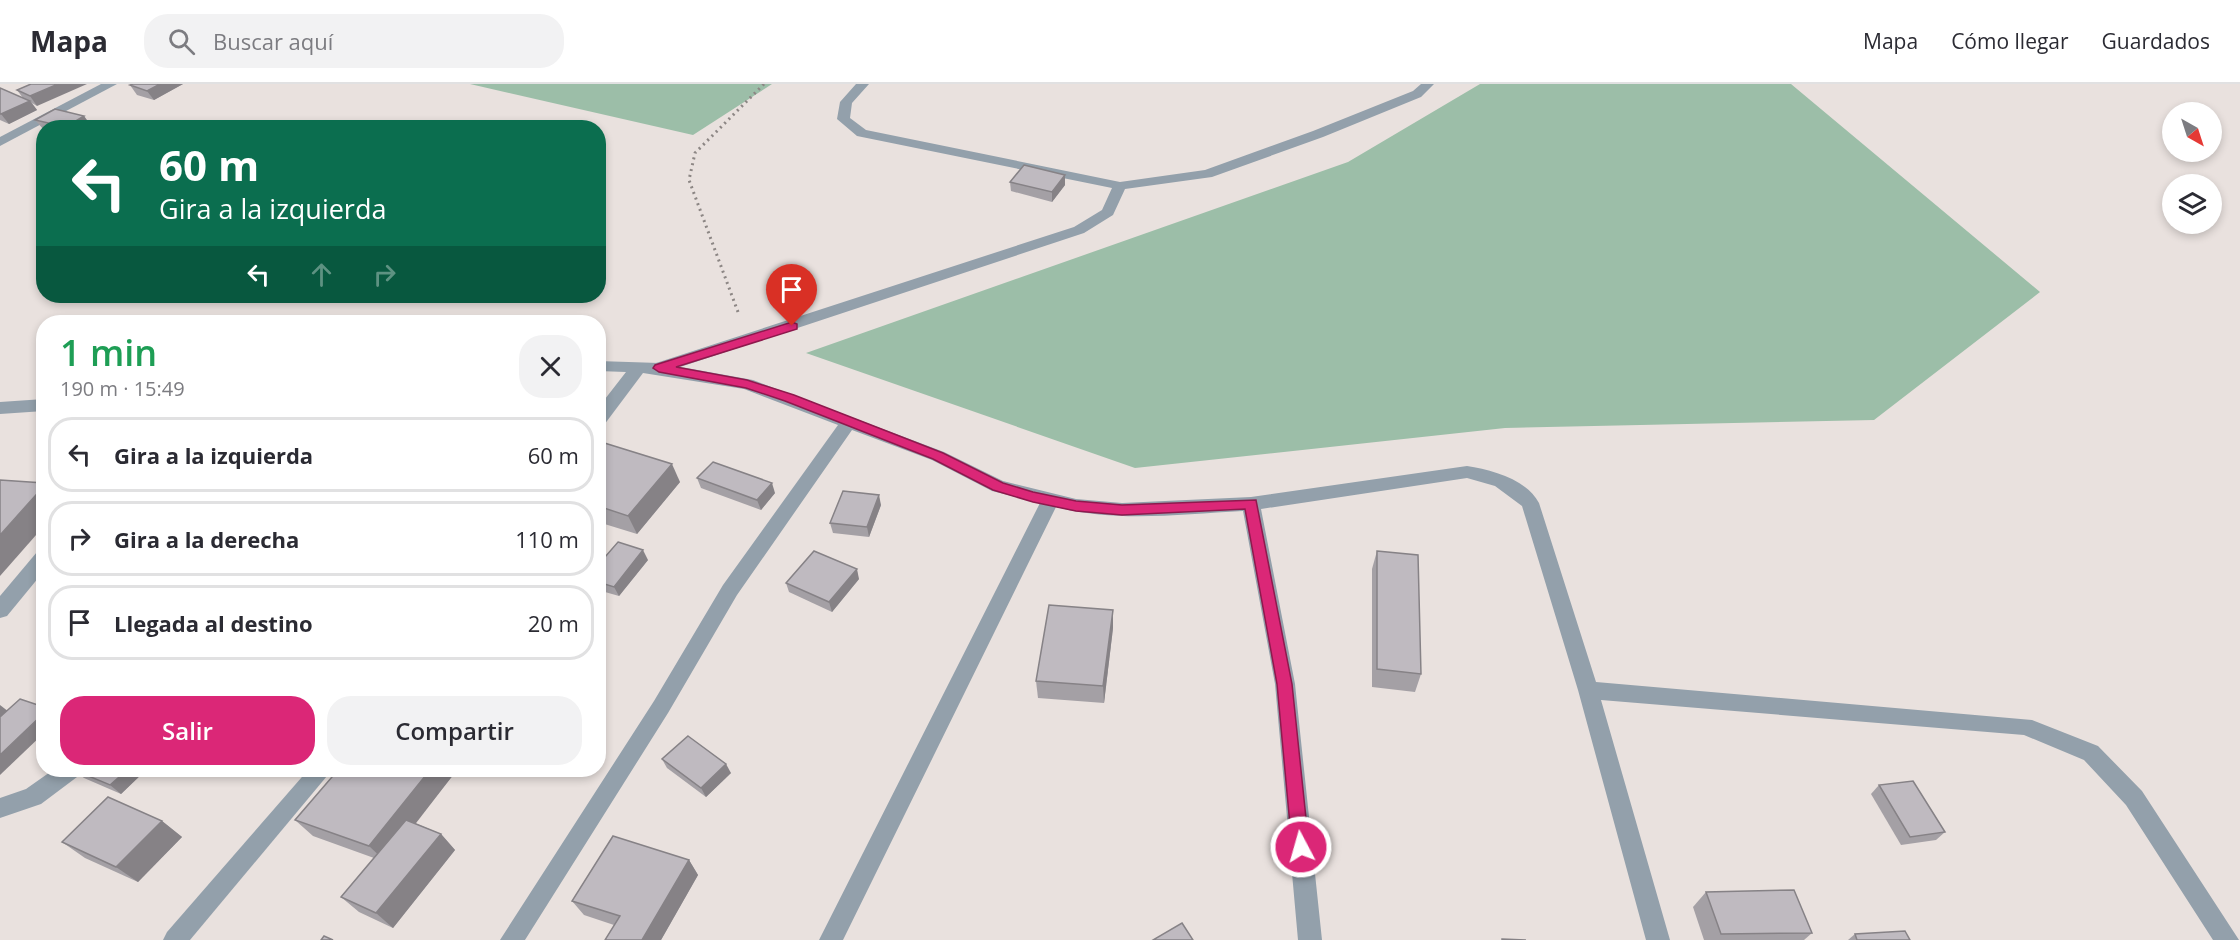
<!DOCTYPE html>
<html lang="es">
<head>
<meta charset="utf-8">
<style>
	body { margin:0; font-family:"Open Sans",sans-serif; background:#f2f2f3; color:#2b2b33; height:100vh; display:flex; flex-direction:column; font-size:22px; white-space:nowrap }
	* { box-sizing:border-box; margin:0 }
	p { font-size:20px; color:#7c7c81 }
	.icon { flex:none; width:33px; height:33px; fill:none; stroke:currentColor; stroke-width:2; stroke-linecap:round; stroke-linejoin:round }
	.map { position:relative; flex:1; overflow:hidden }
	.panel { position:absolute; left:36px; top:231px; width:570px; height:462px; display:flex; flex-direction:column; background:#fff; border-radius:24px; box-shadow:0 3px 9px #0003 }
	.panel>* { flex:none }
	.banner { position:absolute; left:36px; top:36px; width:570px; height:183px; border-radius:24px; box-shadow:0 3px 9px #0003; background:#0b6e4f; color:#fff; overflow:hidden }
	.needle { width:39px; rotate:141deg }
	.tools { position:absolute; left:2162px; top:18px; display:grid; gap:12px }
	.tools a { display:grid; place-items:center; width:60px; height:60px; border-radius:50%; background:#fff; box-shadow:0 3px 9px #0003; font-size:30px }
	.pin { position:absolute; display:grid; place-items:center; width:51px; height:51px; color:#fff; margin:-62px -26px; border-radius:50% 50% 50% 0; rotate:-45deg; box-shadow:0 0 6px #0007 }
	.pin .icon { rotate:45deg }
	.me { position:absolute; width:66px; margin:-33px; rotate:354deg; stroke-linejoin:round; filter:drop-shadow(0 0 4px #0008) }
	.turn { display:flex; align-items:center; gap:21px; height:126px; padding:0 24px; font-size:27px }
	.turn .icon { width:78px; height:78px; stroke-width:2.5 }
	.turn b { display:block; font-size:42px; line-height:51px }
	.lanes { display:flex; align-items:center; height:57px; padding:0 24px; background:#0003; justify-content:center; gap:30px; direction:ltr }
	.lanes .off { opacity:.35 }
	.round { display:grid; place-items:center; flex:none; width:63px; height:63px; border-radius:24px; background:#f2f2f3 }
	.headline { display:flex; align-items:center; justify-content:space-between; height:102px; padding:0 24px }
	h1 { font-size:36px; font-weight:600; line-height:45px; color:#1e9e55 }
	.cta { display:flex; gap:12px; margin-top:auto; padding:12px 24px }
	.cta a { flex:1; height:69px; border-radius:24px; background:#db2777; color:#fff; font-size:24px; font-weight:600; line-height:69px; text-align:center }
	.cta a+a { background:#f2f2f3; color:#2b2b33 }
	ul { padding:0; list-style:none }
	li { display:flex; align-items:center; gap:18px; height:75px; margin:0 12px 9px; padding:0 12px; border:3px solid #e1e1e2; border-radius:24px }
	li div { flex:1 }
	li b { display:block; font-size:22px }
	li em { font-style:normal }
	header { display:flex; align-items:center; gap:36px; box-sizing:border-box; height:84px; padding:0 30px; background:#fff; border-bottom:2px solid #e1e1e2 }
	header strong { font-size:28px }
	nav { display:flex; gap:33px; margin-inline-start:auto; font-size:21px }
	.search { width:420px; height:54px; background:#f2f2f3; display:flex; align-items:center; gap:15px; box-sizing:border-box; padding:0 21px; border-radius:24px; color:#7c7c81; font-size:22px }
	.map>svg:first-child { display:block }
	.green { fill:#9cbea8 }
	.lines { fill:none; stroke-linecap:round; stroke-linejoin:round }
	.path { stroke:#8c8684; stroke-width:3; stroke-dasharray:2 4; stroke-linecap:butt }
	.lane { fill:#93a0ab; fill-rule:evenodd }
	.street { fill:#93a0ab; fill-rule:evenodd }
	.wall { fill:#a4a0a5 }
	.shaded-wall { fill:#868286 }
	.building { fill:#bfbac0; stroke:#868286; stroke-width:1.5 }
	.route { fill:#db2777; stroke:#8e194d; stroke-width:1.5 }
</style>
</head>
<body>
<header>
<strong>Mapa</strong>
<div class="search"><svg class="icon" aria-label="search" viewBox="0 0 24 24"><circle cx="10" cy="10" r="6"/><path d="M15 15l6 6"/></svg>Buscar aquí</div>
<nav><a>Mapa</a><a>Cómo llegar</a><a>Guardados</a></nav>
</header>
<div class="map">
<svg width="2240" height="856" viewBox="0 0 2240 856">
	<rect width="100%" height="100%" fill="#e9e1de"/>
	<g class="green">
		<polygon points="470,0 772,0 693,51"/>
		<polygon points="1480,0 1791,0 2040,208 1874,336 1505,344 1135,384 806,269 1348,78"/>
	</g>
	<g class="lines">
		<polyline class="path" points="738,228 689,96 695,69 764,0"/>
		<polygon class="lane" points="856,0 869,0 852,19 850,34 866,46 1120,98 1205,86 1313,47 1413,7 1421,0 1434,0 1421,13 1323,53 1212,93 1125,105 1113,131 1084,149 665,288 653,288 651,284 653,280 1074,143 1102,126 1112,104 857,52 837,35 840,18"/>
		<g class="street">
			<polygon points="101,0 117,0 0,62 0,53"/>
			<path d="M598,277L659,279L753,296L944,368L1003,397L1076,415L1122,419L1251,413L1467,382C1492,386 1526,395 1539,419L1596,598L2032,636L2098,662L2142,707L2239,856H2213L2126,721L2084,676L2024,651L1601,616L1670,856H1646L1578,606L1522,422L1495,402L1467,394L1261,425L1295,600L1322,856H1298L1275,600L1243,427C1181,430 1117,439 1056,423L843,856H819L1040,419L992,407L932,376L852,346L737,511L668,629L525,856H500L654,617L723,501L838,341L744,305L643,289L604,341L598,343V324L626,288L598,287Z"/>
			<polygon points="44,315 44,327 0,330 0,318"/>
			<polygon points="44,466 44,487 7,532 0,534 0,512 37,468"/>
			<polygon points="53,686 80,686 77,693 41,720 0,734 0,714 26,705"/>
			<polygon points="308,686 332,686 190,856 163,856 167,848"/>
		</g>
	</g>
	<g class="wall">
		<polygon points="31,0 37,22 32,19 37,26 9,40 0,36 0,4 23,14 17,6"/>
		<polygon points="183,0 154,16 137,11 130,1"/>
		<polygon points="84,32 91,42 88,44 44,44 44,46 35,36"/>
		<polygon points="1010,98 1065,101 1052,118 1011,107"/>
		<polygon points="598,357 680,398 637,450 598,438"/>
		<polygon points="697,394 775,409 761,426 701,404"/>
		<polygon points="881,421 869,453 833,449 830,439"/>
		<polygon points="1377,467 1421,590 1415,608 1372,603 1372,485"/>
		<polygon points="648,476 619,512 598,506 598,481"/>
		<polygon points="859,495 832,528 789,508 786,499"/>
		<polygon points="1113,544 1104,619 1038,614 1036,597"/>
		<polygon points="662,675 731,689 706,713 667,684"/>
		<polygon points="74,686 146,686 121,710 84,694"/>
		<polygon points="457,686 415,739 441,750 455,766 393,844 359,828 341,813 374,774 313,752 295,736"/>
		<polygon points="1879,701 1945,748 1936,756 1901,761 1871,710"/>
		<polygon points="162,737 182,753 138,798 85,774 62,758"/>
		<polygon points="689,776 698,791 661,856 605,856 614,841 584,831 572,817"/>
		<polygon points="1706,808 1812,849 1804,856 1704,856 1693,823"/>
		<polygon points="1855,850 1910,856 1848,856"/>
	</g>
	<g class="shaded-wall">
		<polygon points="58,0 87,0 37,22 30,12"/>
		<polygon points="160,0 183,0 154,16 147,7"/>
		<polygon points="30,17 37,26 9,40 1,30"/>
		<polygon points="84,32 91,42 88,44 66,43"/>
		<polygon points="1065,91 1065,101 1052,118 1052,108"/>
		<polygon points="672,380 680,398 637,450 628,432"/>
		<polygon points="772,399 775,409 761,426 757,416"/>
		<polygon points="44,402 44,442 0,492 0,451"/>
		<polygon points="879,411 881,421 869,453 867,443"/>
		<polygon points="643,466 648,476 619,512 614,503"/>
		<polygon points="857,485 859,495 832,528 829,518"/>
		<polygon points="1113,526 1113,544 1104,619 1103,602"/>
		<polygon points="0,621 13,631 0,642"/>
		<polygon points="44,629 44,649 0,691 0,671"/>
		<polygon points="726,680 731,689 706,713 701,704"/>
		<polygon points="127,686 146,686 121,710 110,701"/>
		<polygon points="430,686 457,686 386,778 369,762"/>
		<polygon points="162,737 182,753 138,798 116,783"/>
		<polygon points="441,750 455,766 393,844 376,829"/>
		<polygon points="689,776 698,791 661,856 642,856"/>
	</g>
	<g class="building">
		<polygon points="31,0 58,0 30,12 17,6"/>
		<polygon points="133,0 160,0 147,7 130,1"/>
		<polygon points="0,4 30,17 1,30 0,30"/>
		<polygon points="55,25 84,32 66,43 35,36"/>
		<polygon points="1024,81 1065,91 1052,108 1010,98"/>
		<polygon points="598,357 672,380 628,432 598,422"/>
		<polygon points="713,378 772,399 757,416 697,394"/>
		<polygon points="0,396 44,399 44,402 0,451"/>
		<polygon points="843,407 879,411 867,443 830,439"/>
		<polygon points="618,458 643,466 614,503 598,498 598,481"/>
		<polygon points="814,467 857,485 829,518 786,499"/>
		<polygon points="1377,467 1418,471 1421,590 1377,585"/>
		<polygon points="1049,521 1113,526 1103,602 1036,597"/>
		<polygon points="20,615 44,623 44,629 0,671 0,633"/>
		<polygon points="688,652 726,680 701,704 662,675"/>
		<polygon points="74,686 127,686 110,701"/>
		<polygon points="338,686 430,686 369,762 295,736"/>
		<polygon points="1913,697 1945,748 1910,753 1879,701"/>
		<polygon points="108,713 162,737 116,783 62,758"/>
		<polygon points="406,736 441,750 376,829 341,813"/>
		<polygon points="613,752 689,776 642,856 605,856 620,832 572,817"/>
		<polygon points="1794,806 1812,849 1721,850 1706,808"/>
		<polygon points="1182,839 1193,856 1153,856"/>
		<polygon points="1905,847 1910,856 1857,856 1855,850"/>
		<polygon points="324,852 333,856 321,856"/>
		<polygon points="1502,855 1526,856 1502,856"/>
	</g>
	<polygon class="route" points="792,238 797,240 797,245 676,283 747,296 794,311 943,369 1003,399 1033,408 1076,417 1122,421 1256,416 1292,600 1309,763 1307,769 1301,771 1295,769 1292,763 1277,600 1245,425 1122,431 1076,427 1033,418 993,406 933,375 785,317 746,304 659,288 653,284 655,281"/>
</svg>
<div class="tools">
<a><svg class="needle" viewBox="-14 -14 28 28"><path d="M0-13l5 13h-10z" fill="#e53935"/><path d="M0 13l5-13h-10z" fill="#7c7c81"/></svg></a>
<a><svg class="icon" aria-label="layers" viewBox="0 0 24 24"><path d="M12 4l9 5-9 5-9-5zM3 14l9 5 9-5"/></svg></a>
</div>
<div class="pin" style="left:792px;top:242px;background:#d93025"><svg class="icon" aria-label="arrive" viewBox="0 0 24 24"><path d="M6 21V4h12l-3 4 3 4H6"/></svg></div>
<svg class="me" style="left:1301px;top:763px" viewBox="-20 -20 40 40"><circle r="17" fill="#db2777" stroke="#fff" stroke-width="3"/><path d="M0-11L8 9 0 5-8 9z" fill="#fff"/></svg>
<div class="banner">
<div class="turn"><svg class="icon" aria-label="left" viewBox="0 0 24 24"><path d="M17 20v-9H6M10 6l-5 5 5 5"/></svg><div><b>60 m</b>Gira a la izquierda</div></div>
<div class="lanes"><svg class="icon" aria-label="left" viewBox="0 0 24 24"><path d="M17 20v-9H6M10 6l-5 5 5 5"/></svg><svg class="icon off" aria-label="ahead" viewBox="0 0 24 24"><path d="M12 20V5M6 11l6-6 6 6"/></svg><svg class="icon off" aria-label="right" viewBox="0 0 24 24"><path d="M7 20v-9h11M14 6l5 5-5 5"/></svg></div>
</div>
<section class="panel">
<div class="headline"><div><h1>1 min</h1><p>190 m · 15:49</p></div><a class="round"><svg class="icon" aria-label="close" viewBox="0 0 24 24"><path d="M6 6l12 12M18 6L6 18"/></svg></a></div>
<ul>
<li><svg class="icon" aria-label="left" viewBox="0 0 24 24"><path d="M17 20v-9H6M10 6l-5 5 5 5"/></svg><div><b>Gira a la izquierda</b></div><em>60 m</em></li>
<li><svg class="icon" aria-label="right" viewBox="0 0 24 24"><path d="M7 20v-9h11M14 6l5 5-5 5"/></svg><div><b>Gira a la derecha</b></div><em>110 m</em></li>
<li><svg class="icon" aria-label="arrive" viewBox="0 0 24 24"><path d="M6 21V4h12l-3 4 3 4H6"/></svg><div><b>Llegada al destino</b></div><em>20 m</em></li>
</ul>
<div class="cta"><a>Salir</a><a>Compartir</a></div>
</section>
</div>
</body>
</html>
